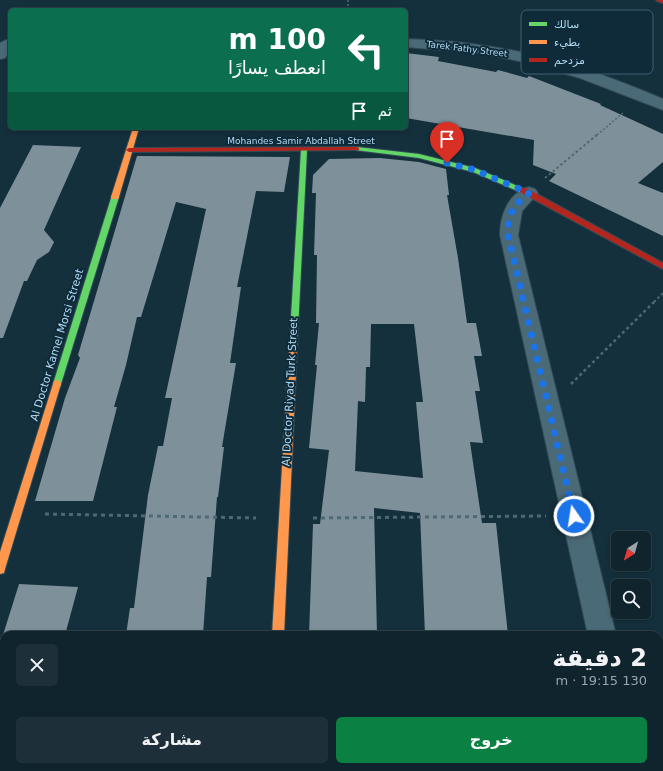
<!DOCTYPE html>
<html lang="ar">
<head>
<meta charset="utf-8">
<style>
	body { margin:0; font-family:"DejaVu Sans",Vazirmatn,sans-serif; background:#1d3039; color:#f1f3f6; direction:rtl; height:100vh; display:flex; flex-direction:column; font-size:15px; white-space:nowrap }
	* { box-sizing:border-box; margin:0 }
	p { font-size:13px; color:#9ba4aa }
	.icon { flex:none; width:22px; height:22px; fill:none; stroke:currentColor; stroke-width:2; stroke-linecap:round; stroke-linejoin:round }
	.map { position:relative; flex:1; overflow:hidden; direction:ltr }
	.details { position:absolute; left:0px; top:631px; width:663px; height:140px; display:flex; flex-direction:column; background:#0f242d; border-radius:12px 12px 0 0; box-shadow:0 2px 6px #0003,0 0 0 1px #2f4149; direction:rtl }
	.details>* { flex:none }
	.guide { position:absolute; left:8px; top:8px; width:400px; height:122px; border-radius:6px; box-shadow:0 2px 6px #0003,0 0 0 1px #2f4149; direction:rtl; background:#0b6e4f; color:#fff; overflow:hidden }
	.needle { width:26px; rotate:217deg }
	.controls { position:absolute; left:611px; top:531px; display:grid; gap:8px }
	.controls a { display:grid; place-items:center; width:40px; height:40px; border-radius:6px; background:#0f242d; box-shadow:0 2px 6px #0003,0 0 0 1px #2f4149; font-size:20px }
	.pin { position:absolute; display:grid; place-items:center; width:34px; height:34px; color:#fff; margin:-41px -17px; border-radius:50% 50% 50% 0; rotate:-45deg; box-shadow:0 0 4px #0007 }
	.pin .icon { rotate:45deg }
	.me { position:absolute; width:44px; margin:-22px; rotate:347deg; stroke-linejoin:round; filter:drop-shadow(0 0 3px #0008) }
	.turn { display:flex; align-items:center; gap:14px; height:84px; padding:0 16px; font-size:18px }
	.turn .icon { width:52px; height:52px; stroke-width:2.5 }
	.turn b { display:block; font-size:28px; line-height:34px }
	.then { display:flex; align-items:center; height:38px; padding:0 16px; background:#0003; gap:8px; font-size:15px }
	.round { display:grid; place-items:center; flex:none; width:42px; height:42px; border-radius:6px; background:#1d3039 }
	.summary { display:flex; align-items:center; justify-content:space-between; height:68px; padding:0 16px }
	h1 { font-size:24px; font-weight:600; line-height:30px }
	.action { display:flex; gap:8px; margin-top:auto; padding:8px 16px }
	.action a { flex:1; height:46px; border-radius:6px; background:#0b8043; color:#fff; font-size:16px; font-weight:600; line-height:46px; text-align:center }
	.action a+a { background:#1d3039; color:#f1f3f6 }
	.map>svg:first-child { display:block }
	.building { fill:#7e919a; fill-rule:evenodd }
	.lines { fill:none; stroke-linecap:round; stroke-linejoin:round }
	.street-casing { stroke:#344b57; stroke-width:2 }
	.fast-casing { stroke:#344b57; stroke-width:2 }
	.slow-casing { stroke:#344b57; stroke-width:2 }
	.jam-casing { stroke:#344b57; stroke-width:2 }
	.path-far3 { stroke:#4e6875; stroke-width:1.5; stroke-dasharray:2 2; stroke-linecap:butt }
	.path-far2 { stroke:#4e6875; stroke-width:2; stroke-dasharray:2.5 2.5; stroke-linecap:butt }
	.path-far1 { stroke:#4e6875; stroke-width:2.5; stroke-dasharray:3 3; stroke-linecap:butt }
	.path { stroke:#4e6875; stroke-width:3; stroke-dasharray:4 4; stroke-linecap:butt }
	.street { fill:#4b6a78; fill-rule:evenodd }
	.fast { fill:#63d668; fill-rule:evenodd }
	.slow { fill:#ff974d; fill-rule:evenodd }
	.jam { fill:#b3261e; fill-rule:evenodd }
	.route { stroke:#1a73e8; stroke-width:7; stroke-dasharray:0 12.6 }
	.labels { text-anchor:middle; dominant-baseline:central; stroke-width:4; stroke-linejoin:round; paint-order:stroke }
	.far-street-label { font-size:9px; fill:#b0d9f2; stroke:#0f2b3a }
	.street-label { font-size:11px; fill:#b0d9f2; stroke:#0f2b3a }
	.key { fill:#0f2b3a; stroke:#3f5f71; stroke-width:1 }
	.key-label { font-size:11px; fill:#b0d9f2 }
</style>
</head>
<body>
<div class="map">
<svg width="663" height="771" viewBox="0 0 663 771">
	<rect width="100%" height="100%" fill="#14303c"/>
	<g class="building">
		<polygon points="406,53 439,57 438,61 496,72 498,70 527,78 529,76 601,104 600,105 663,134 663,162 638,183 663,193 663,236 549,181 556,174 533,165 534,140 406,118"/>
		<polygon points="33,145 81,147 44,230 54,242 49,252 37,260 27,281 24,281 3,338 0,338 0,208"/>
		<polygon points="137,156 290,157 284,192 256,191 237,287 241,287 230,363 236,363 222,447 224,447 218,497 217,497 211,577 207,577 203,635 126,635 130,608 134,608 148,495 158,446 163,446 172,398 165,398 206,209 176,202 141,317 137,317 126,365 114,407 117,407 93,501 35,501 65,398 80,358 78,355"/>
		<path d="M380,158L419,162L446,169L449,195H447L458,258L467,323H476L482,356H474L480,391H475L483,443L470,442L471,449L482,523H496L508,635H425L420,513L374,508L377,635H309L313,524H320L329,450L309,448L317,365H315L319,323H316L317,255H314L316,193H312L313,175L329,159ZM371,324H414L423,402H416L423,478L355,471L358,401L365,402L366,367H370Z"/>
		<polygon points="19,584 78,587 65,635 3,635"/>
	</g>
	<g class="lines">
		<g class="street-casing">
			<g id="street">
				<path d="M406,39C430,40 455,41 479,45C542,53 605,74 663,99V110L580,78L524,62L479,53L406,47Z"/>
				<polygon points="6,40 10,41 10,50 5,58 0,59 0,43"/>
				<path d="M529,187L535,189L538,193L522,211L518,235L616,635H588L500,235C500,216 508,193 529,187Z"/>
				<rect x="256" y="767" width="32" height="4"/>
				<polygon points="617,767 649,767 650,771 618,771"/>
			</g>
		</g>
		<g class="fast-casing">
			<g id="fast">
				<polygon points="357,147 419,154 475,168 527,190 526,192 520,192 473,172 419,158 355,150 355,148"/>
				<polygon points="304,148 307,150 297,350 293,353 289,350 301,150"/>
				<polygon points="112,195 118,195 119,197 61,384 60,387 54,387 53,384"/>
			</g>
		</g>
		<g class="slow-casing">
			<g id="slow">
				<polygon points="133,128 139,128 119,197 118,199 112,199 111,197"/>
				<polygon points="293,347 297,350 284,635 272,635 289,350"/>
				<polygon points="57,380 60,381 61,384 5,569 4,573 0,574 0,552 53,384 54,381"/>
			</g>
		</g>
		<g class="jam-casing">
			<g id="jam">
				<polygon points="656,0 663,0 663,3 657,1"/>
				<polygon points="357,147 359,148 359,150 129,152 126,150 129,148"/>
				<polygon points="520,188 526,188 663,263 663,269 520,192"/>
			</g>
		</g>
		<g class="path-far3">
			<polyline points="348,0 348,10"/>
			<polyline points="597,135 624,112"/>
		</g>
		<g class="path-far2">
			<polyline points="545,178 598,134"/>
			<polyline points="654,302 663,293"/>
		</g>
		<polyline class="path-far1" points="571,384 655,301"/>
		<g class="path">
			<polyline points="45,514 256,518"/>
			<polyline points="313,518 546,516"/>
		</g>
		<use href="#street" class="street"/>
		<use href="#fast" class="fast"/>
		<use href="#slow" class="slow"/>
		<use href="#jam" class="jam"/>
	</g>
	<g class="lines">
		<path class="route" d="M447,163L475,170L529,193C512,207 508,213 508,235L574,516"/>
	</g>
	<g class="labels">
		<g class="far-street-label">
			<text transform="translate(467 49) rotate(7)">Tarek Fathy Street</text>
			<text x="301" y="141">Mohandes Samir Abdallah Street</text>
		</g>
		<g class="street-label">
			<text transform="translate(57 345) rotate(-73)">Al Doctor Kamel Morsi Street</text>
			<text transform="translate(290 392) rotate(-87)">Al Doctor Riyad Turk Street</text>
		</g>
	</g>
	<rect x="521" y="10" width="132" height="64" rx="6" class="key"/>
	<rect x="529" y="22" width="18" height="4" fill="#63d668"/>
	<rect x="529" y="40" width="18" height="4" fill="#ff974d"/>
	<rect x="529" y="58" width="18" height="4" fill="#b3261e"/>
	<g class="key-label">
		<text x="554" y="28">سالك</text>
		<text x="554" y="46">بطيء</text>
		<text x="554" y="64">مزدحم</text>
	</g>
</svg>
<div class="controls">
<a><svg class="needle" viewBox="-14 -14 28 28"><path d="M0-13l5 13h-10z" fill="#e53935"/><path d="M0 13l5-13h-10z" fill="#9ba4aa"/></svg></a>
<a><svg class="icon" aria-label="search" viewBox="0 0 24 24"><circle cx="10" cy="10" r="6"/><path d="M15 15l6 6"/></svg></a>
</div>
<div class="pin" style="left:447px;top:163px;background:#d93025"><svg class="icon" aria-label="arrive" viewBox="0 0 24 24"><path d="M6 21V4h12l-3 4 3 4H6"/></svg></div>
<svg class="me" style="left:574px;top:516px" viewBox="-20 -20 40 40"><circle r="17" fill="#1a73e8" stroke="#fff" stroke-width="3"/><path d="M0-11L8 9 0 5-8 9z" fill="#fff"/></svg>
<div class="guide">
<div class="turn"><svg class="icon" aria-label="left" viewBox="0 0 24 24"><path d="M17 20v-9H6M10 6l-5 5 5 5"/></svg><div><b>100 m</b>انعطف يسارًا</div></div>
<div class="then">ثم<svg class="icon" aria-label="arrive" viewBox="0 0 24 24"><path d="M6 21V4h12l-3 4 3 4H6"/></svg></div>
</div>
<section class="details">
<div class="summary"><div><h1>2 دقيقة</h1><p>130 m · 19:15</p></div><a class="round"><svg class="icon" aria-label="close" viewBox="0 0 24 24"><path d="M6 6l12 12M18 6L6 18"/></svg></a></div>
<div class="action"><a>خروج</a><a>مشاركة</a></div>
</section>
</div>
</body>
</html>
